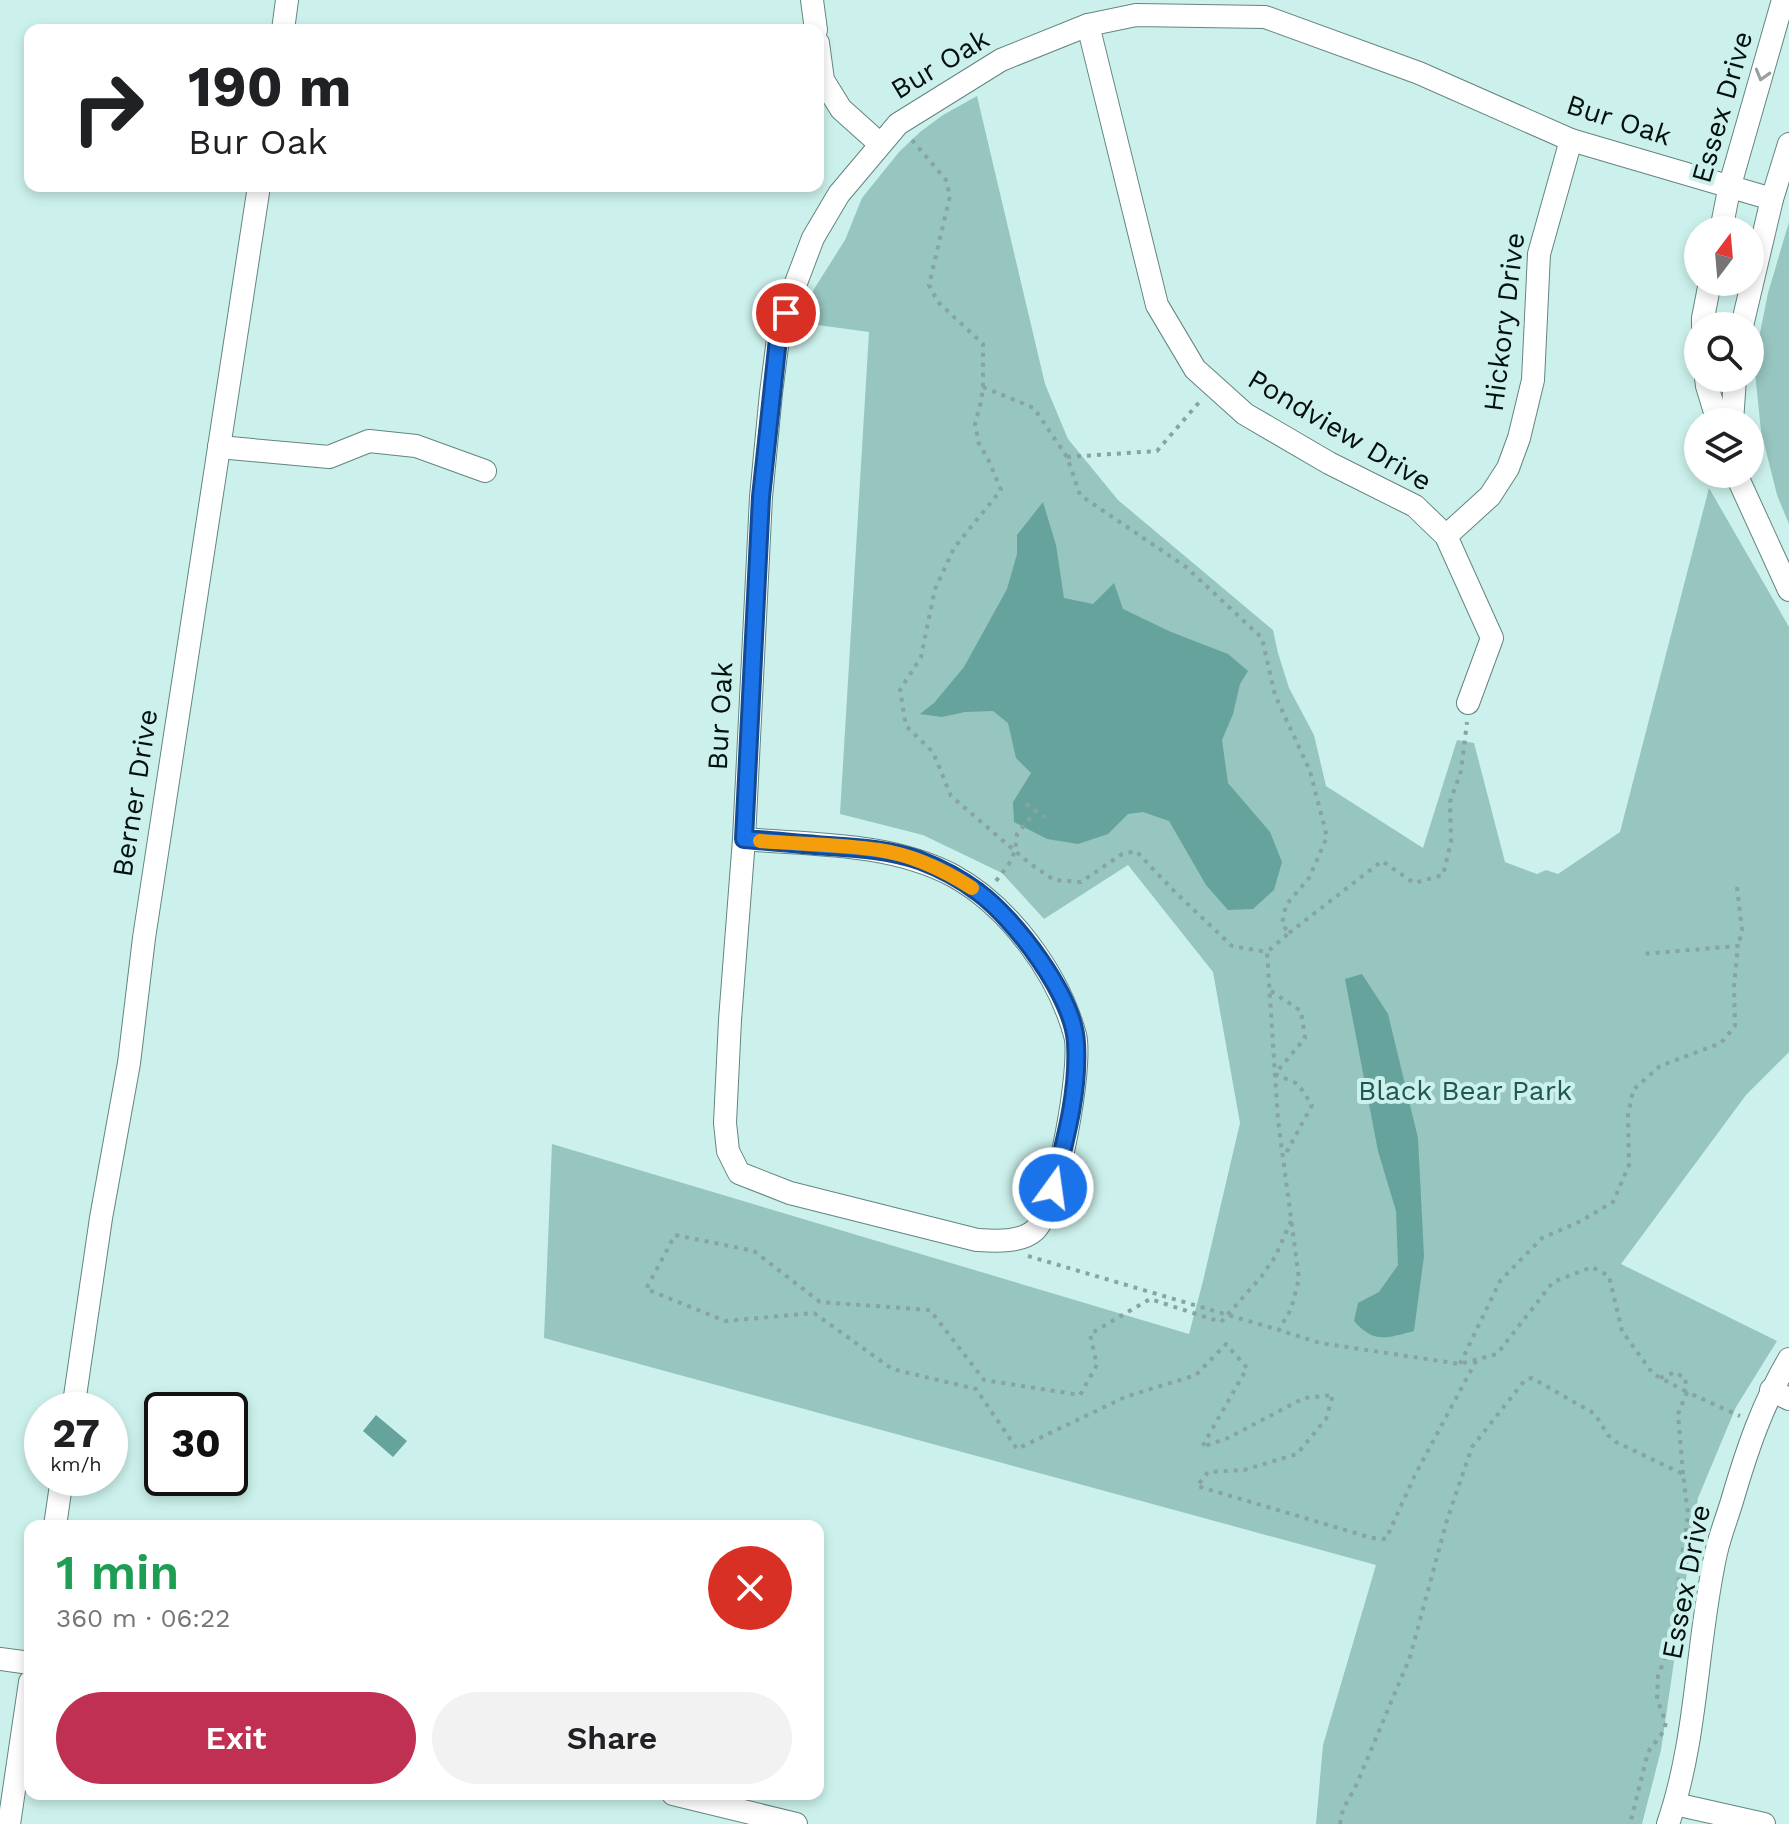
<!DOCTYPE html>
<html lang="en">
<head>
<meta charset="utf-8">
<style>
	body { margin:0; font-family:"Work Sans",sans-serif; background:#f2f2f2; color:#202124; height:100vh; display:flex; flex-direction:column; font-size:30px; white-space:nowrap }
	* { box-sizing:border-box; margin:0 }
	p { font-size:26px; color:#757577 }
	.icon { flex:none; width:44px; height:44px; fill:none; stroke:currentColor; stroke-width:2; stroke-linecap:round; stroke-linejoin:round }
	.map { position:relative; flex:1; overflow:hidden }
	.drawer { position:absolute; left:24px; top:1520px; width:800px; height:280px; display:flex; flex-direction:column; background:#fff; border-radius:16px; box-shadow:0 4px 12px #0003 }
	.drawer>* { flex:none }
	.banner { position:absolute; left:24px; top:24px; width:800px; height:168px; border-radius:16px; box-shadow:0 4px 12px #0003; background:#fff; color:#202124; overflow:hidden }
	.needle { width:52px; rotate:16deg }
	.controls { position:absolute; left:1684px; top:216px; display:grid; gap:16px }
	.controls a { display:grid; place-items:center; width:80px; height:80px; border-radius:50%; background:#fff; box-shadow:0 4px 12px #0003; font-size:40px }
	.speed { position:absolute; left:24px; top:1392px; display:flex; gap:16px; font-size:40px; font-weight:700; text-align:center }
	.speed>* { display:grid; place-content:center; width:104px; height:104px; border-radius:50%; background:#fff; box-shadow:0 4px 12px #0003; line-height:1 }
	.speed small { font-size:20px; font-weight:400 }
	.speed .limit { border:4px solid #111; border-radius:12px; background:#fff; color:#111 }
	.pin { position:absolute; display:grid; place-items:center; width:68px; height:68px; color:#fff; margin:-34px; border:4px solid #fff; border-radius:50%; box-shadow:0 2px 8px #0007 }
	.me { position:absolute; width:88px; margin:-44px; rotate:14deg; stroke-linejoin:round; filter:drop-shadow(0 0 6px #0008) }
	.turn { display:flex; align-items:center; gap:28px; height:168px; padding:0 32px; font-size:36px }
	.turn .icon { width:104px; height:104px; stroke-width:2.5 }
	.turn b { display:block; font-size:56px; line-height:68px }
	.round { display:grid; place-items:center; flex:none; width:84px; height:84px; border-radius:42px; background:#f2f2f2 }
	.summary { display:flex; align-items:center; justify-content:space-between; height:136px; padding:0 32px }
	h1 { font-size:48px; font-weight:600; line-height:60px; color:#1e9e55 }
	.cta { display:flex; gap:16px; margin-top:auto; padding:16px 32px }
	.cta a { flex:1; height:92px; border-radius:48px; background:#c03052; color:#fff; font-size:32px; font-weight:600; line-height:92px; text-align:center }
	.cta a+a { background:#f2f2f2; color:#202124 }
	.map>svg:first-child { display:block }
	.green { fill:#97c5bf }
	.water { fill:#65a39c }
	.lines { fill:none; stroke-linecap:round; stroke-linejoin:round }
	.minor-casing { stroke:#638581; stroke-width:24 }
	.path { stroke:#87a4a0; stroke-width:4; stroke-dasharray:4 6; stroke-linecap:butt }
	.minor { stroke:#fff; stroke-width:22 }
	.oneway { stroke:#9b9f9f }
	.route-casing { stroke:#114b97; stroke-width:20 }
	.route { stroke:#1a73e8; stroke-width:14 }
	.slow { stroke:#f59e0b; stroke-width:14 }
	.labels { text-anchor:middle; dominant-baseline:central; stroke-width:8; stroke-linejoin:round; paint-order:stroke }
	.street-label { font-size:28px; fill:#04100e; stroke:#ccf1ec }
	.park-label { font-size:28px; fill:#215752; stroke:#ccf1ec }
</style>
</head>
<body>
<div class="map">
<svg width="1789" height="1824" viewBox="0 0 1789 1824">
	<rect width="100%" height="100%" fill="#ccf1ec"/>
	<g class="green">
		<polygon points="977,96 1045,384 1068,439 1118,500 1273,630 1278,653 1289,688 1314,735 1326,786 1423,848 1457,740 1474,743 1505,862 1537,874 1546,870 1558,874 1620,832 1709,488 1789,627 1789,1052 1746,1095 1621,1264 1777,1341 1736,1407 1698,1498 1661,1750 1642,1824 1316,1824 1323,1745 1376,1565 544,1338 552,1144 1189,1334 1203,1281 1240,1123 1213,972 1128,865 1044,919 1002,873 923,835 840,814 869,332 803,323 814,289 845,240 862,198 899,152 920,132 943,115"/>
		<polygon points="1789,222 1789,524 1777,495 1761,431 1754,363 1768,293"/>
	</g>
	<g class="water">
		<polygon points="1043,502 1056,545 1064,598 1093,604 1114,583 1123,609 1171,632 1228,654 1248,671 1240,684 1233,714 1222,740 1228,783 1270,832 1282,862 1274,890 1253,909 1228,910 1206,885 1169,821 1143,812 1128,814 1108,834 1078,844 1047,839 1014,822 1013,802 1031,773 1016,758 1008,723 993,711 965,712 942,717 920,714 934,703 964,667 1007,589 1017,554 1017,535"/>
		<path d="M1362,974L1388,1014L1418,1138L1424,1256L1414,1331C1387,1338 1374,1344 1354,1321L1358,1303L1379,1292L1398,1265L1396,1211L1378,1151L1345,979Z"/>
		<polygon points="376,1415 407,1441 393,1457 363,1431"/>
	</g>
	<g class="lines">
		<g class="minor-casing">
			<g id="minor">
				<polyline points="812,0 816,30"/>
				<polyline points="1088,25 1157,305 1195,369 1245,414 1329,463 1415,506 1446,536 1492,638 1468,703"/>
				<polyline points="283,30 287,0"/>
				<polyline points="818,43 823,80 841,109 880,144"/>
				<polyline points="1721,230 1730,185 1783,0"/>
				<polyline points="1703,326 1703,318 1710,282"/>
				<polyline points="1742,326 1772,199 1789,144"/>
				<polyline points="1706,378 1707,386 1718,422"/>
				<polyline points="1732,422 1735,378"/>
				<polyline points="219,447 329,457 369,441 416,446 485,471"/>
				<polyline points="1736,474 1789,590"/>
				<polyline points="1446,536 1490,496 1508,468 1519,438 1533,380 1539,254 1571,140"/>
				<path d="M744,839C813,845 888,842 952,875C1009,906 1058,973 1075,1035C1083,1064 1057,1209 1035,1230C1021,1243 994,1241 977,1240L790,1193L739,1173L728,1151L725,1123L730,1020L744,839L761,497L771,393L778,339L794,288L813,238L839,194L898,124L1001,60L1088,25L1136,15L1265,17L1419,73L1571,140L1772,199"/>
				<polyline points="1771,1390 1789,1399"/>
				<polyline points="73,1410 101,1218 129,1063 144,938 259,186"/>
				<polyline points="55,1526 62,1478"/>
				<polyline points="0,1659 30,1663"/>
				<polyline points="673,1794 796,1824"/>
				<polyline points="1675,1804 1764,1824"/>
				<polyline points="9,1824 30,1682"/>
				<path d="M1668,1824C1698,1737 1696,1643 1716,1553C1720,1535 1727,1518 1732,1501C1747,1450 1762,1405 1789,1359"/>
			</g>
		</g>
		<g class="path">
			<polyline points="912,140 946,180 950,196 929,285 938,302 983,344 983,387 981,402 975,424 979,444 988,459 1001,490 954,548 935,589 921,657 900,690 906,726 933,752 951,796 1029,863 1054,880 1081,882 1122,854 1136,851 1175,892 1232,946 1267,952 1278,1120 1299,1279 1291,1309 1279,1330 1320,1343 1460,1364 1497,1354 1553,1282 1592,1267 1609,1276 1622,1331 1653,1374 1687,1392"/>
			<polyline points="983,387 1034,408 1067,457 1080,495 1186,567 1262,638 1275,695 1310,771 1327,837 1309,878 1286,905 1282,924 1289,933 1267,952"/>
			<polyline points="1067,457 1157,451 1201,400"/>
			<polyline points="1026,804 1045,817"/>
			<polyline points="996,881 1009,864 1015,851 1017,834 1035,812"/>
			<polyline points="1737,887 1742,930 1738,946"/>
			<polyline points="1289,933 1382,861 1414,883 1443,875 1451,842 1450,802 1461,771 1467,722"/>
			<polyline points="1271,991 1301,1011 1305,1038 1275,1074 1298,1084 1312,1105 1284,1157"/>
			<polyline points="1291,1221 1275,1257 1261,1277 1221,1322 1150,1299 1090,1334 1097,1365 1080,1395 984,1380 930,1310 820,1302 754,1251 675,1235 646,1289 725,1321 814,1313 892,1369 976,1389 1017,1449 1125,1397 1196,1375 1226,1344 1247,1368 1202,1447 1228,1438 1304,1398 1333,1395 1326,1419 1297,1454 1244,1470 1208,1472 1197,1486 1372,1538 1386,1539 1415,1475 1477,1359"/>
			<polyline points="1028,1256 1279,1330"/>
			<polyline points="1460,1364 1500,1281 1542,1238 1581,1221 1613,1202 1629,1165 1628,1116 1633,1090 1660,1066 1721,1043 1735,1026 1734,986 1738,946 1641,954"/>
			<polyline points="1660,1378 1675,1372 1686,1379 1684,1391"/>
			<polyline points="1683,1474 1678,1414 1687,1392 1740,1416"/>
			<polyline points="1340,1824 1343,1809 1355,1788 1410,1657 1447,1520 1472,1447 1525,1380 1532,1378 1595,1414 1608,1435 1616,1442 1683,1474 1688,1514 1670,1645 1658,1676 1657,1699 1666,1723 1663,1732 1648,1752 1630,1824"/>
		</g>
		<use href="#minor" class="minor"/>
	</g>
	<defs><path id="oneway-chevron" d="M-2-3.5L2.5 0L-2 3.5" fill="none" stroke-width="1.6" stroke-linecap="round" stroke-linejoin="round" transform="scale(2)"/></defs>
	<use class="oneway" href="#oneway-chevron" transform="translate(1762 75) rotate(106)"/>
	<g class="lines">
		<g class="route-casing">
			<path id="route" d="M786,313L778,339L761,497L744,839C772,841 801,844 829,846C860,848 890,850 919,860C940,868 961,879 978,892C1015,919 1074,997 1076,1043C1079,1092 1065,1141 1053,1188"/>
		</g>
		<use href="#route" class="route"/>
		<path class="slow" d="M760,841C798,844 842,844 879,850C913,855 944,870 972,888"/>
	</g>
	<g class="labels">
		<g class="street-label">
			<text transform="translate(940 64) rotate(-31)">Bur Oak</text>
			<text transform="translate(1722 107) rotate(-74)">Essex Drive</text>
			<text transform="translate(1619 120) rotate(18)">Bur Oak</text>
			<text transform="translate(1504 322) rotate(-83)">Hickory Drive</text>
			<text transform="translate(1340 430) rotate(31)">Pondview Drive</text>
			<text transform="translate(720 716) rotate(-87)">Bur Oak</text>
			<text transform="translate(135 793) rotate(-81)">Berner Drive</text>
			<text transform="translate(1686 1582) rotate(-79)">Essex Drive</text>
		</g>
		<g class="park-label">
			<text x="1465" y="1090">Black Bear Park</text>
		</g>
	</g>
</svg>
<div class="controls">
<a><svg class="needle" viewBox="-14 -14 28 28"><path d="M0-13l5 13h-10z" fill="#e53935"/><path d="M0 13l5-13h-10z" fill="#757577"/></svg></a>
<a><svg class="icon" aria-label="search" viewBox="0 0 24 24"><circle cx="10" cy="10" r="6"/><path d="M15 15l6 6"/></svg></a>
<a><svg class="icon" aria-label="layers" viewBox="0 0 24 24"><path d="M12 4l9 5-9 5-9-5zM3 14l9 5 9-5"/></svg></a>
</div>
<div class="speed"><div>27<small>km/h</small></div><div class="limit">30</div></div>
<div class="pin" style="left:786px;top:313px;background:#d93025"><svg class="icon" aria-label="arrive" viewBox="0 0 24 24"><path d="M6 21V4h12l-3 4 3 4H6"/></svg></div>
<svg class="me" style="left:1053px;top:1188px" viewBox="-20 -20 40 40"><circle r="17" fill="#1a73e8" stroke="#fff" stroke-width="3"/><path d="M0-11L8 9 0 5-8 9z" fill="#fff"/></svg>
<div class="banner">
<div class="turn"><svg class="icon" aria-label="right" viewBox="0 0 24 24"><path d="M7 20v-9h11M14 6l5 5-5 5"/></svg><div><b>190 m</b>Bur Oak</div></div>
</div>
<section class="drawer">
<div class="summary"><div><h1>1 min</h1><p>360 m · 06:22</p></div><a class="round" style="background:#d93025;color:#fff"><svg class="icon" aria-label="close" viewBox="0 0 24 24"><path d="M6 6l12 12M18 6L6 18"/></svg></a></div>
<div class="cta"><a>Exit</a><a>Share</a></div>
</section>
</div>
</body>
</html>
